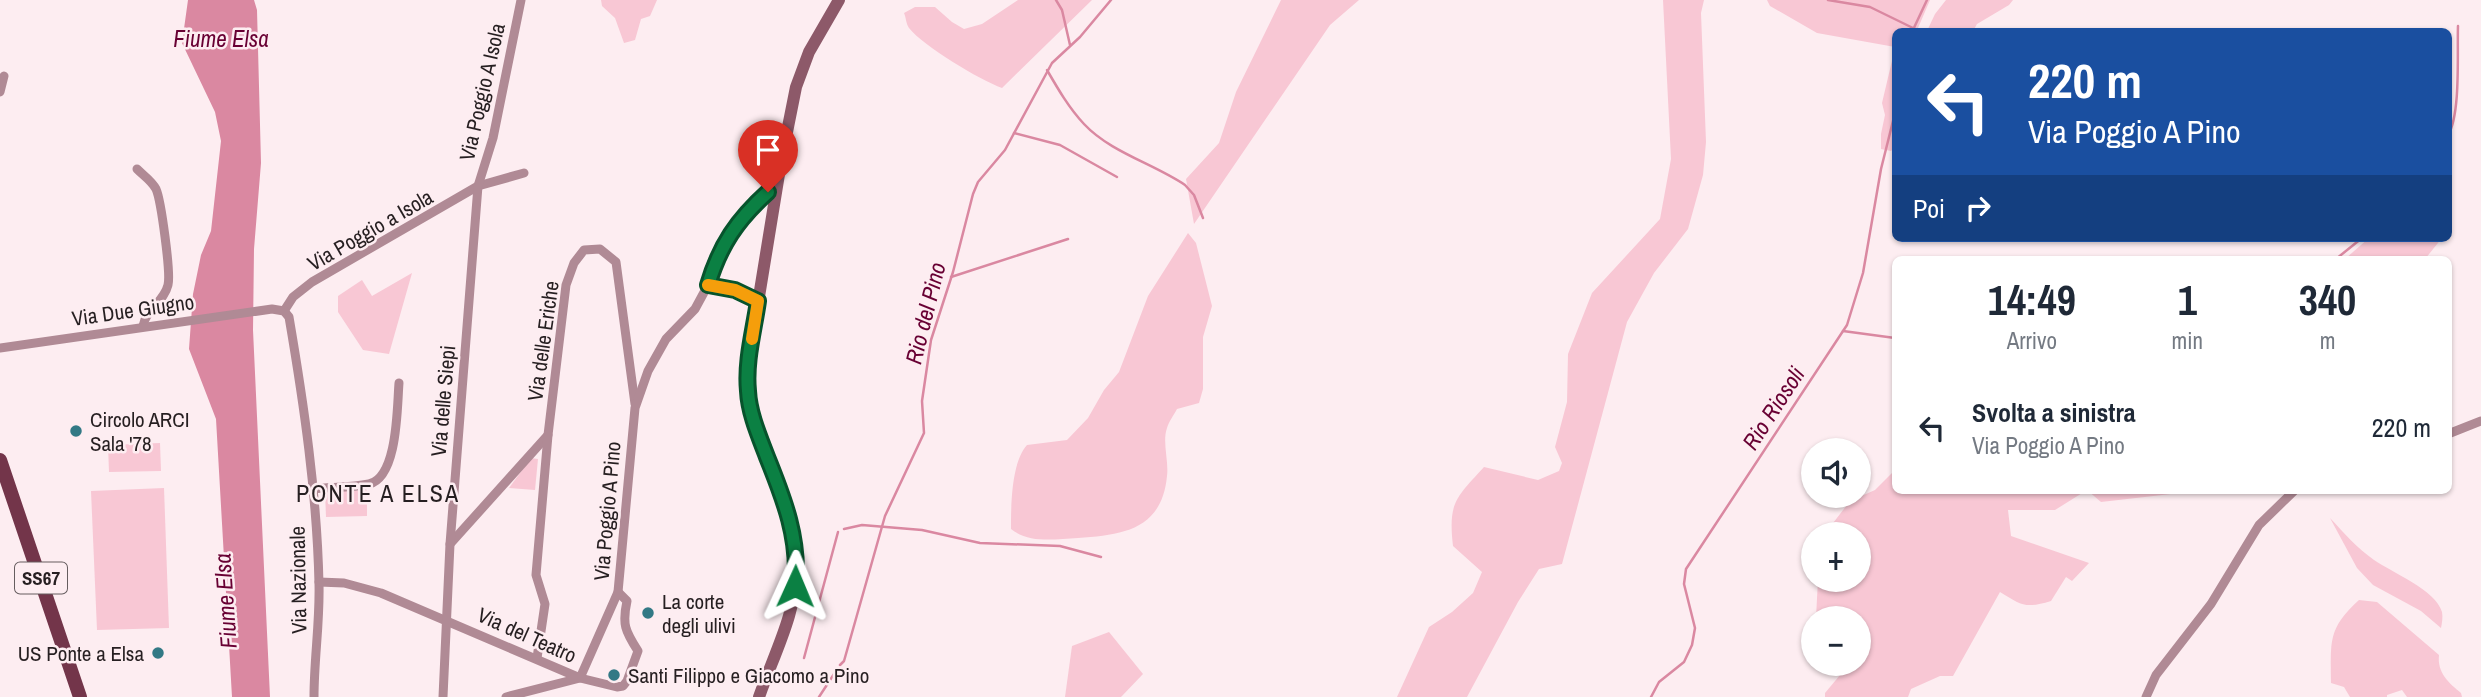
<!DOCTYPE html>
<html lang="it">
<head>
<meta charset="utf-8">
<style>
	body { margin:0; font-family:"Archivo Narrow",sans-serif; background:#f6f6f7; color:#1f2937; height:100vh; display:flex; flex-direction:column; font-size:26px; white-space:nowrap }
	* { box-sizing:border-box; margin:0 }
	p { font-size:23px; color:#747a83 }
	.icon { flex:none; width:38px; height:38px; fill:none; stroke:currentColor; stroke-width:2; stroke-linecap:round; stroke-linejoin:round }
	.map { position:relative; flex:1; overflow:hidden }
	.details { position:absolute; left:1892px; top:256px; width:560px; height:238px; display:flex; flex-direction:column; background:#fff; border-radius:10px; box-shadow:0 2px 5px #0004 }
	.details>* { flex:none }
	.banner { position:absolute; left:1892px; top:28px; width:560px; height:214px; border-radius:10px; box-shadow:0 2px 5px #0004; background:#1a4fa0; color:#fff; overflow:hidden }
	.tools { position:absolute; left:1801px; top:438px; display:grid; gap:14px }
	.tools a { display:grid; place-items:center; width:70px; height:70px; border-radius:50%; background:#fff; box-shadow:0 2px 5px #0004; font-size:35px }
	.pin { position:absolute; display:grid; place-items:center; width:60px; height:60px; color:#fff; margin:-72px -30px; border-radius:50% 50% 50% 0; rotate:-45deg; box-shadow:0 0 7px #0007 }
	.pin .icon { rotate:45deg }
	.me { position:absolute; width:77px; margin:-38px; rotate:1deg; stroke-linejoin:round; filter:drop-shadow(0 0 5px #0008) }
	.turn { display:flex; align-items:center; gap:24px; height:147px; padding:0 21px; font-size:32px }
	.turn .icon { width:91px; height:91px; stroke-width:2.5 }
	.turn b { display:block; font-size:49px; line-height:60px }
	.then { display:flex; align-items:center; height:66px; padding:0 21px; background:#0003; gap:14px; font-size:26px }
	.eta { display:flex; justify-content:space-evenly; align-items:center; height:119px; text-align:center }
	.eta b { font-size:42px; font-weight:700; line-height:49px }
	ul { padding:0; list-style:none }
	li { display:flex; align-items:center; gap:21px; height:105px; padding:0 21px }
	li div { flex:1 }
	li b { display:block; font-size:26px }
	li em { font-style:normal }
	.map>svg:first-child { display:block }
	.green { fill:#f8c7d4 }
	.water { fill:#da88a1 }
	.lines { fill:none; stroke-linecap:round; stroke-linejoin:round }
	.stream { stroke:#da88a1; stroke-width:2.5 }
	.street { stroke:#b08a95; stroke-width:9 }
	.secondary { stroke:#8d5969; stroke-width:12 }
	.primary { stroke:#73354a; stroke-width:14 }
	.route-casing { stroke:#07532c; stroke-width:18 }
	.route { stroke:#0b8043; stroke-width:12 }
	.slow { stroke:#f59e0b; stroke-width:12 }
	.poi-dot { fill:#327985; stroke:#fdedf1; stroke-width:2.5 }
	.labels { text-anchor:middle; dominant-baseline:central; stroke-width:5; stroke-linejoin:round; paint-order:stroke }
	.shield { fill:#fdedf1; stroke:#665d5f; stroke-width:2 }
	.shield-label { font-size:19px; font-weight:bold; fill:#261f21 }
	.street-label { font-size:21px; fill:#261f21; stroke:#fdedf1 }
	.poi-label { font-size:21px; fill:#261f21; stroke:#fdedf1; text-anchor:start }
	.water-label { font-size:23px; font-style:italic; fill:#680033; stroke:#fdedf1 }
	.quarter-label { font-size:24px; letter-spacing:2px; fill:#261f21; stroke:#fdedf1 }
</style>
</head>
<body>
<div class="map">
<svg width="2481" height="697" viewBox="0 0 2481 697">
	<rect width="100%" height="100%" fill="#fdedf1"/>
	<g class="green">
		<polygon points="601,0 657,0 650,16 641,19 635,40 624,43 615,18 602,6"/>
		<path d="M1018,0H1092L1002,88C980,80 923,46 909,28C906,24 906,17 904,13L915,7H935L952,22L964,29L982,24Z"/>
		<polygon points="1281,0 1359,0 1330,25 1194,224 1186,179 1219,143 1236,92"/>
		<path d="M1663,0H1704L1701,13L1706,142L1703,175L1688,229L1654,273L1627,322L1562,564L1539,569L1518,602L1467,697H1397L1429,627L1452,612L1473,593L1482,572L1453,546C1448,502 1456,498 1484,467L1538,480L1559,471L1562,463L1555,447L1567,402L1568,354L1592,293L1660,219L1671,159Z"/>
		<polygon points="1767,0 1930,0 1918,28 1919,31 1895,32 1895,47 1817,33 1770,6"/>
		<polygon points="1946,0 2013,0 2009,5 1977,24 1973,31 1927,31 1935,14"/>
		<polygon points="1895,48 1895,147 1891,151 1881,149 1881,134 1885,115 1882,103"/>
		<path d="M1188,233L1196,243L1212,306L1203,337V389L1199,403L1177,409C1174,415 1169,421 1167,428C1162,442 1169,461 1167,476C1162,529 1124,535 1078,538C1055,539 1030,544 1011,529C1011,506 1011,463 1027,445L1067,440L1088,418L1104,390L1119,372L1148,296Z"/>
		<polygon points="2369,238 2442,238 2425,259 2345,259"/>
		<polygon points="412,273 389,354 363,350 338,312 338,296 362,280 372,296"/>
		<polygon points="160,443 161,471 109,472 108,445"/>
		<polygon points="531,458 538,459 535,490 509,488"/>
		<path d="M1895,470V490H2087L2055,510H2008L2011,536L2089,563L2072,581L2066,577L2051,601C2025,609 2021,605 2000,592L1953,676H1940L1911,689L1908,697H1825V693L1850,663H1858V618H1816L1818,579H1858V534H1827L1830,527L1850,501L1875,490Z"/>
		<polygon points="164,488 169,628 97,630 91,491"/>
		<polygon points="367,490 367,516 326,517 325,492"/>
		<polygon points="2087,490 2170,490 2171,494 2101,502"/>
		<path d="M2330,518C2344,533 2357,548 2374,560C2391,572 2436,590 2442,612C2443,617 2442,623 2441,628L2421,611L2373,585L2357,568Z"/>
		<path d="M2359,600L2377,602L2439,655C2437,673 2449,683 2461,693L2462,697H2407L2402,690L2387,695V697H2350L2344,687L2331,683C2331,642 2327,629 2359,600Z"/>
		<polygon points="1109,632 1143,674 1121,697 1065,697 1072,646"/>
	</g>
	<polygon class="water" points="188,0 254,0 257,10 261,163 254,249 253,330 270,697 232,697 216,419 189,349 193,294 201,255 211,231 221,141 215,112 182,43"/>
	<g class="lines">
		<g class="stream">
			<polyline points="1056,0 1062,10 1070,45"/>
			<polyline points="1828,0 1870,7 1913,28"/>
			<polyline points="1912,32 1927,0"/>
			<path d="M1047,70C1058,89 1069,108 1084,124C1110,152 1154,164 1185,185L1194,195L1203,218"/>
			<polyline points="1014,133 1060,145 1117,177"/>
			<path d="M2448,135C2461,114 2457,52 2458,26"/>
			<polyline points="2336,259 2362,238"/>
			<polyline points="951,277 1068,239"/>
			<polyline points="1843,331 1895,338"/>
			<polyline points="844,529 862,525 922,530 980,543 1060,546 1101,557"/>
			<polyline points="804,658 838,532"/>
			<polyline points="840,665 844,661 885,516 924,433 922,401 931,340 953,272 973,194 978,182 1005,150 1052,63 1080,37 1111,0"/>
			<polyline points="819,697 834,674"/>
			<polyline points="1651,697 1659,682 1684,662 1692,645 1695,628 1684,584 1686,569 1847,325 1863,273 1881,169 1895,113"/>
		</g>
		<g class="street">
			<polyline points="0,92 4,76"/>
			<path d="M137,169C143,175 152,181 156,189C161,200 171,273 168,285C164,302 146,309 143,326"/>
			<polyline points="708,285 735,290 758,301"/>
			<polyline points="284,311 293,297 312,282 478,186 524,173"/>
			<path d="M0,348L272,309L284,311L289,317C304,405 317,494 319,584C320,622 314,659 314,697"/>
			<polyline points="2448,434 2481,421"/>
			<path d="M313,489C331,487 351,488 369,484C398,477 397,407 399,383"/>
			<polyline points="450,544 548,435"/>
			<path d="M319,582L344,583L381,593L580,678L617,687L623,686L627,681L638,651C625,631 622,624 627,601L618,592"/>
			<polyline points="537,658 545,604 536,575 548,435 566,285 574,263 584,250 600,249 616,262 635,404"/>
			<polyline points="443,697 450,544 478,186 493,138 521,0"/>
			<polyline points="506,697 580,678 618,592 635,408 648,371 666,339 695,309 708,285 725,241 752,206 768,192 776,190"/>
			<polyline points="2146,697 2156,675 2211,604 2259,525 2295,490"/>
		</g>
		<path class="secondary" d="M759,697C774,654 797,612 797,565C797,518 771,475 757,432C750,409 748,387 748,364L781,162L796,87L809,52L839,0"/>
		<polyline class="primary" points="0,460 80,697"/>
	</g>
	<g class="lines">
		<g class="route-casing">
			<path id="route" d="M768,192C737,220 720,245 708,285L735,290L758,301C754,330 745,361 748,391C749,413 759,436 767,457C784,499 800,540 795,586"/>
		</g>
		<use href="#route" class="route"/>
		<polyline class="slow" points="708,285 735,290 758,301 752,339"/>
	</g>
	<g class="poi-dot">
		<circle cx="76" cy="431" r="7"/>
		<circle cx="648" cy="613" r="7"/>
		<circle cx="158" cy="653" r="7"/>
		<circle cx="614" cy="675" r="7"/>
	</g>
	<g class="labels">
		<rect class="shield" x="15" y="562.5" width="52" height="31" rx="5"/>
		<g class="shield-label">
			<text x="41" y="578">SS67</text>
		</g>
		<g class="street-label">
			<text transform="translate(482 92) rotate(-77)">Via Poggio A Isola</text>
			<text transform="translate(370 230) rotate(-30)">Via Poggio a Isola</text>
			<text transform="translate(133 310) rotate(-8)">Via Due Giugno</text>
			<text transform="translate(543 341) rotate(-82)">Via delle Eriche</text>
			<text transform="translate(443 401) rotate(-85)">Via delle Siepi</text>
			<text transform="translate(607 511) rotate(-85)">Via Poggio A Pino</text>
			<text transform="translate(298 580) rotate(-91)">Via Nazionale</text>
			<text transform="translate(527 635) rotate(24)">Via del Teatro</text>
		</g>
		<g class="poi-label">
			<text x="90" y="419">Circolo ARCI<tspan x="90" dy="24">Sala '78</tspan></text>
			<text x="662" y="601">La corte<tspan x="662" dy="24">degli ulivi</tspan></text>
			<text x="144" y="653" text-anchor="end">US Ponte a Elsa</text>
			<text x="628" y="675">Santi Filippo e Giacomo a Pino</text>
		</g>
		<g class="water-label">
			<text x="221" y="38">Fiume Elsa</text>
			<text transform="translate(925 313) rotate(-76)">Rio del Pino</text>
			<text transform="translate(1773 408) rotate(-57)">Rio Riosoli</text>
			<text transform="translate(225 601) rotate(-94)">Fiume Elsa</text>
		</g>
		<g class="quarter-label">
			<text x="378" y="493">PONTE A ELSA</text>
		</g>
	</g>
</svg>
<div class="tools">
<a><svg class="icon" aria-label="sound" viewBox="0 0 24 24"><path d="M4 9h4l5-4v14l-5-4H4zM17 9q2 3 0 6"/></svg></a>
<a>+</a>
<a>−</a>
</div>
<div class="pin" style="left:768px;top:192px;background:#d93025"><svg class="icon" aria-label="arrive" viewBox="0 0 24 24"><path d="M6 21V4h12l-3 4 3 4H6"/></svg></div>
<svg class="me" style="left:795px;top:586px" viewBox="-20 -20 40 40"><path d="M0-17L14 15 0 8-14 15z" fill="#0b8043" stroke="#fff" stroke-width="4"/></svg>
<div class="banner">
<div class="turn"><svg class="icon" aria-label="left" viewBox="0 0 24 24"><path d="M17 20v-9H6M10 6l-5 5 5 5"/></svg><div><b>220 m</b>Via Poggio A Pino</div></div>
<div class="then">Poi<svg class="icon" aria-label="right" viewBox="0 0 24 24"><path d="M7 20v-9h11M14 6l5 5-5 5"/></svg></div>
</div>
<section class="details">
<div class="eta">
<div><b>14:49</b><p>Arrivo</p></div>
<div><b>1</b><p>min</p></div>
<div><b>340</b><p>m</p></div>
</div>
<ul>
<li><svg class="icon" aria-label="left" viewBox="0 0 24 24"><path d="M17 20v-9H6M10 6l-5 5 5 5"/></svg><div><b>Svolta a sinistra</b><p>Via Poggio A Pino</p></div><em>220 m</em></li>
</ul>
</section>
</div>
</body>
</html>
